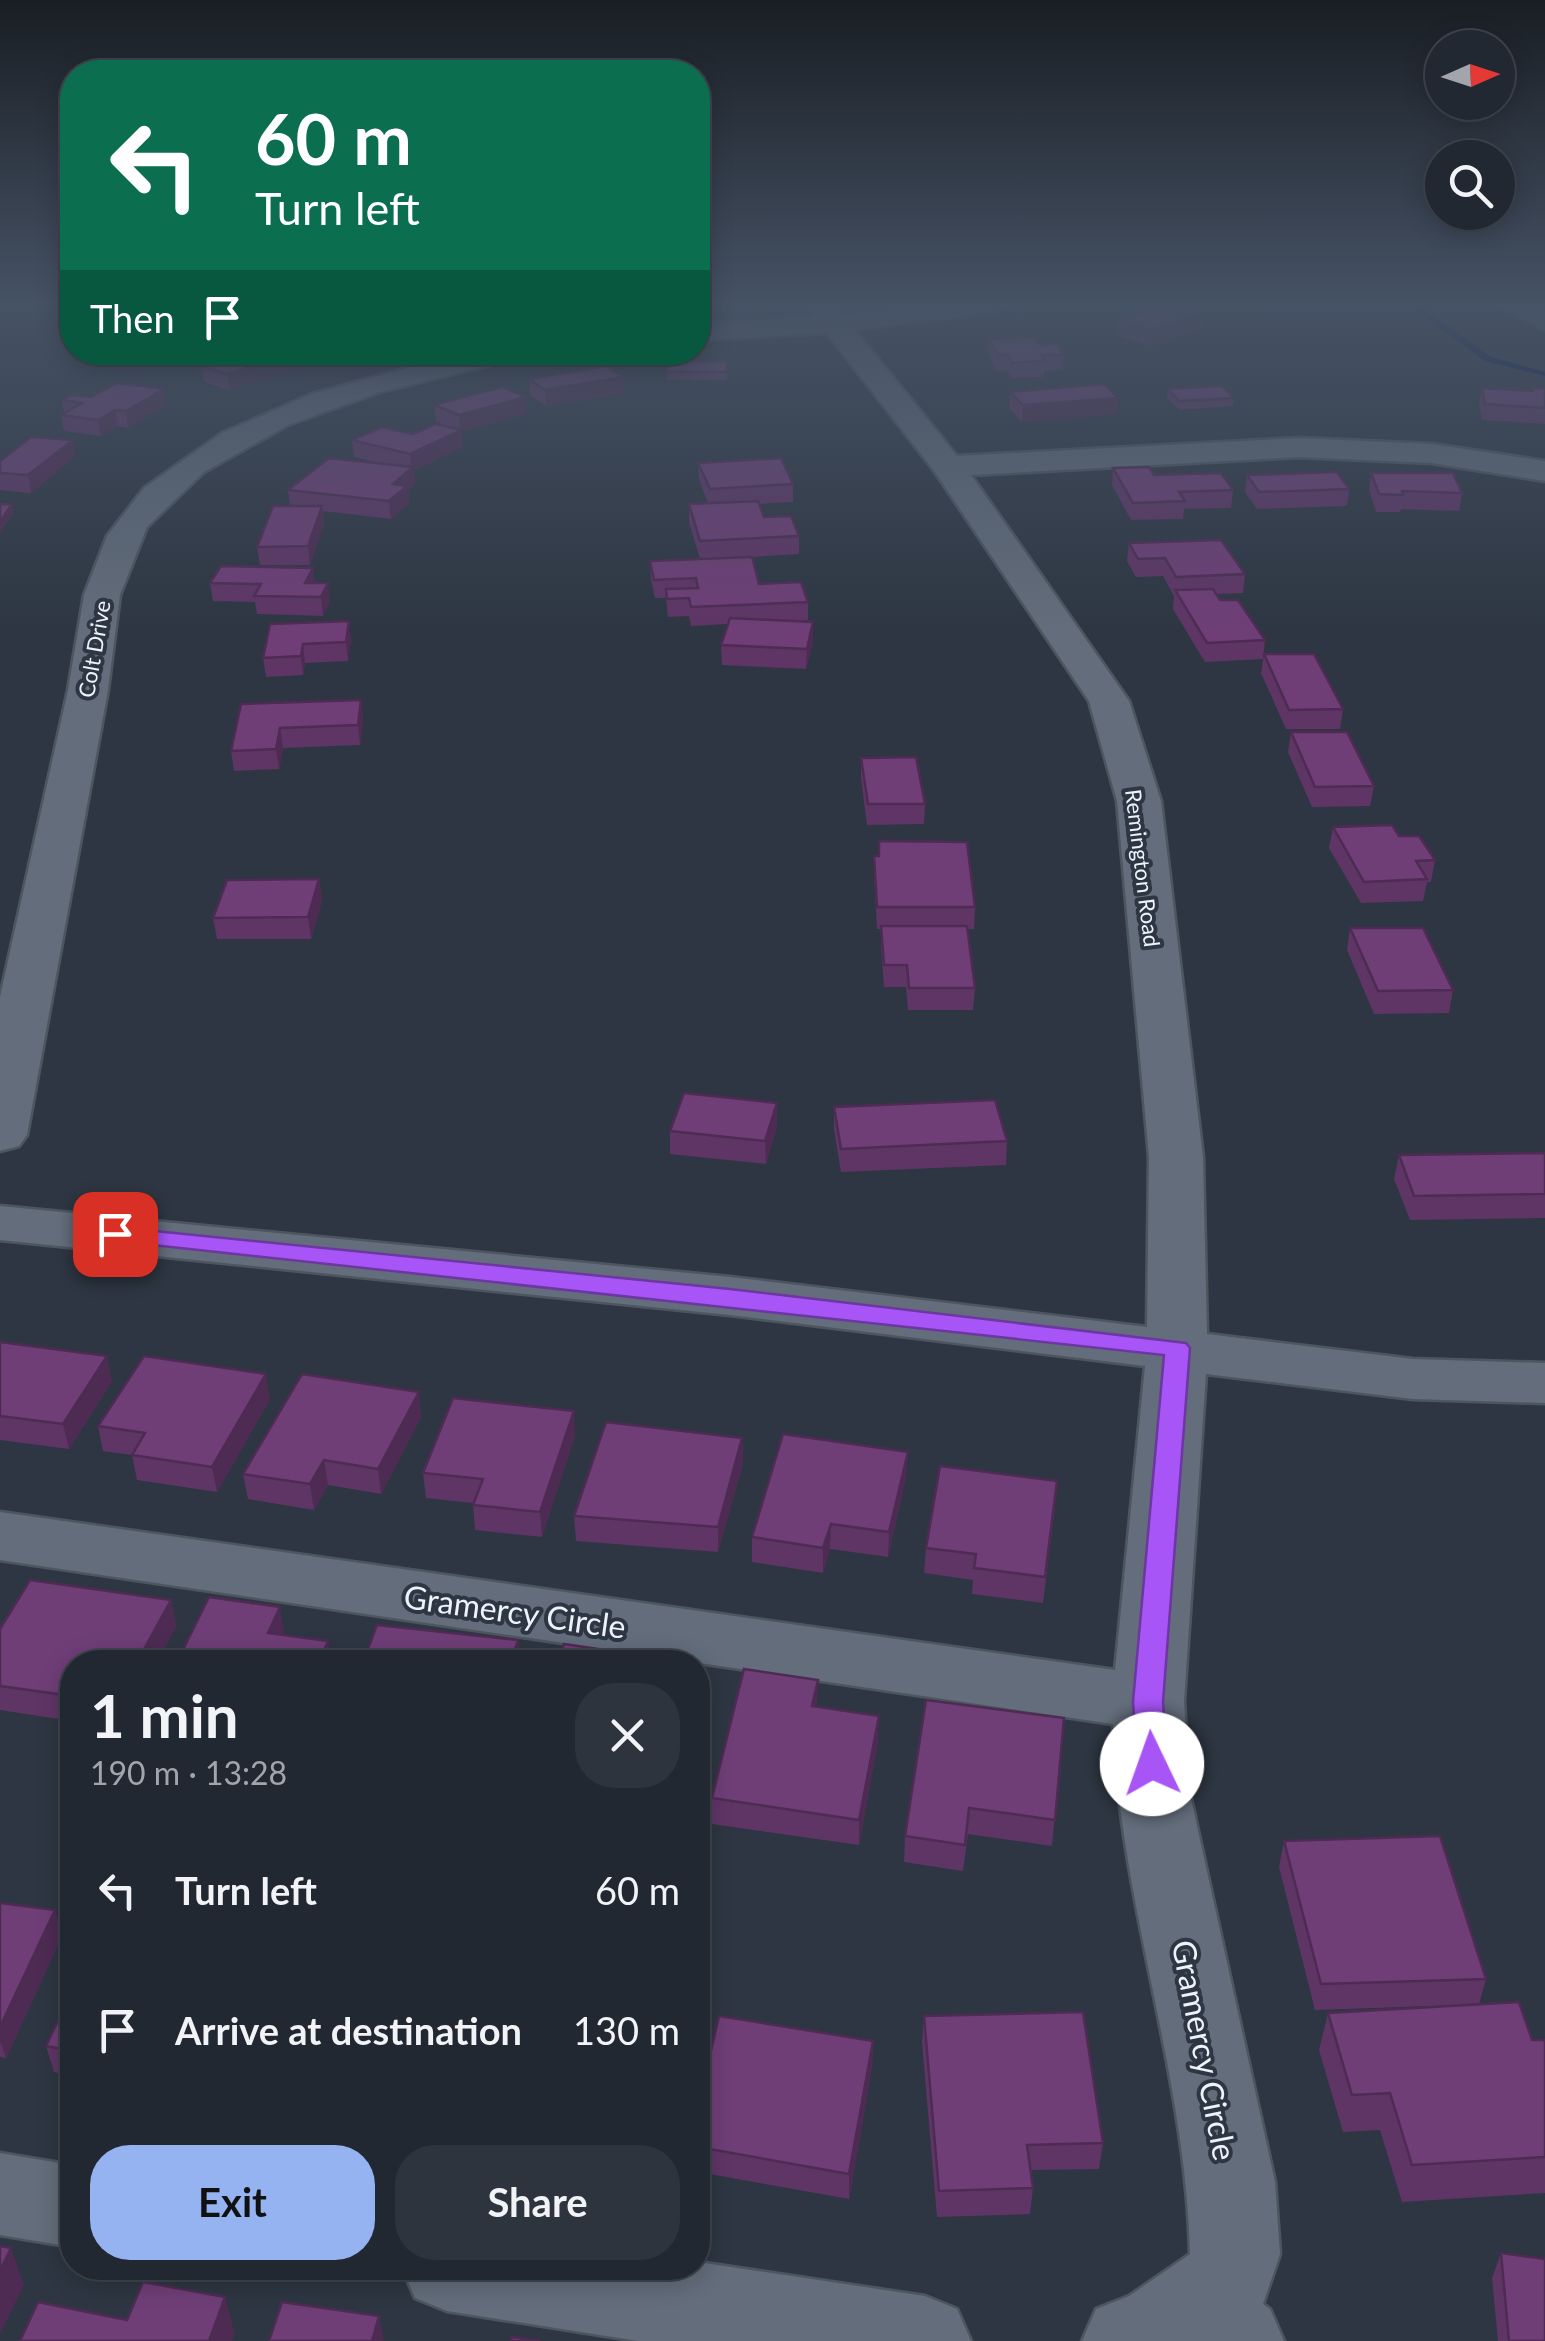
<!DOCTYPE html>
<html lang="en">
<head>
<meta charset="utf-8">
<style>
	body { margin:0; font-family:Lato,sans-serif; background:#2e343e; color:#f1f3f6; height:100vh; display:flex; flex-direction:column; font-size:38px; white-space:nowrap }
	* { box-sizing:border-box; margin:0 }
	p { font-size:32px; color:#a2a6ac }
	.icon { flex:none; width:55px; height:55px; fill:none; stroke:currentColor; stroke-width:2; stroke-linecap:round; stroke-linejoin:round }
	.map { position:relative; flex:1; overflow:hidden }
	.details { position:absolute; left:60px; top:1650px; width:650px; height:630px; display:flex; flex-direction:column; background:#222832; border-radius:40px; box-shadow:0 5px 25px #0003,0 0 0 2px #3f444d }
	.details>* { flex:none }
	.guide { position:absolute; left:60px; top:60px; width:650px; height:305px; border-radius:40px; box-shadow:0 5px 25px #0003,0 0 0 2px #3f444d; background:#0b6e4f; color:#fff; overflow:hidden }
	.needle { width:65px; rotate:87deg }
	.tools { position:absolute; left:1425px; top:30px; display:grid; gap:20px }
	.tools a { display:grid; place-items:center; width:90px; height:90px; border-radius:50%; background:#222832; box-shadow:0 5px 25px #0003,0 0 0 2px #3f444d; font-size:50px }
	.pin { position:absolute; display:grid; place-items:center; width:85px; height:85px; color:#fff; margin:-42px; border-radius:20px; box-shadow:0 5px 15px #0006 }
	.me { position:absolute; width:110px; margin:-55px; rotate:357deg; stroke-linejoin:round; filter:drop-shadow(0 0 8px #0008) }
	.turn { display:flex; align-items:center; gap:35px; height:210px; padding:0 30px; font-size:45px }
	.turn .icon { width:130px; height:130px; stroke-width:2.5 }
	.turn b { display:block; font-size:70px; line-height:85px }
	.then { display:flex; align-items:center; height:95px; padding:0 30px; background:#0003; gap:20px; font-size:38px }
	.round { display:grid; place-items:center; flex:none; width:105px; height:105px; border-radius:40px; background:#2e343e }
	.summary { display:flex; align-items:center; justify-content:space-between; height:170px; padding:0 30px }
	h1 { font-size:60px; font-weight:700; line-height:75px }
	.primary-button { display:flex; gap:20px; margin-top:auto; padding:20px 30px }
	.primary-button a { flex:1; height:115px; border-radius:40px; background:#95b2f1; color:#111; font-size:40px; font-weight:700; line-height:115px; text-align:center }
	.primary-button a+a { background:#2e343e; color:#f1f3f6 }
	ul { padding:0; list-style:none }
	li { display:flex; align-items:center; gap:30px; height:140px; padding:0 30px }
	li div { flex:1 }
	li b { display:block; font-size:38px }
	li em { font-style:normal }
	.map>svg:first-child { display:block }
	.lines { fill:none; stroke-linecap:round; stroke-linejoin:round }
	.stream { fill:#01134b; fill-rule:evenodd }
	.minor-casing { stroke:#4d555f; stroke-width:5 }
	.minor { fill:#636d7b; fill-rule:evenodd }
	.wall { fill:#5f3566 }
	.shaded-wall { fill:#4e2b53 }
	.building { fill:#6f3e77; stroke:#4e2b53; stroke-width:2.5 }
	.route { fill:#a855f7; stroke:#6d37a1; stroke-width:2.5 }
	.labels { text-anchor:middle; dominant-baseline:central; stroke-width:8; stroke-linejoin:round; paint-order:stroke }
	.far-street-label { font-size:22px; fill:#edf3fb; stroke:#2d3642 }
	.near-street-label { font-size:32px; fill:#edf3fb; stroke:#2d3642 }
</style>
</head>
<body>
<div class="map">
<svg width="1545" height="2341" viewBox="0 0 1545 2341">
	<rect width="100%" height="100%" fill="#2d3642"/>
	<g class="lines">
		<polygon class="stream" points="1423,304 1431,304 1426,310 1491,357 1545,372 1545,376 1485,361 1419,313"/>
		<g class="minor-casing">
			<g id="minor">
				<path d="M805,304H834L842,315L924,304H1007L993,312L855,330L957,456L1299,438L1432,444L1545,461V481L1432,463L1299,457L971,475L1129,701L1161,801L1203,1157L1207,1334L1413,1359L1545,1363V1403L1413,1399L1206,1374L1184,1702L1190,1794L1275,2182L1280,2254L1263,2304L1270,2309L1284,2341H1082L1096,2309L1129,2296L1190,2254C1186,2075 1120,1903 1113,1724L0,1560V1512L1115,1670L1145,1366L730,1315L0,1240V1206L730,1277L1147,1327L1149,1157L1117,801L1089,701L935,472L827,333L698,340V324L815,317Z"/>
				<polygon points="1495,304 1531,304 1545,311 1545,330"/>
				<polygon points="466,352 524,352 520,358 380,392 288,425 204,472 147,527 120,595 108,690 27,1135 19,1146 0,1151 0,997 68,690 84,595 107,536 144,488 222,433 312,394"/>
				<polygon points="0,2153 72,2165 72,2247 0,2235"/>
				<polygon points="698,2262 925,2296 957,2309 971,2341 638,2341 447,2311 415,2298 402,2268 698,2268"/>
			</g>
		</g>
		<use href="#minor" class="minor"/>
	</g>
	<g class="wall">
		<polygon points="1203,304 1255,304 1234,312"/>
		<polygon points="1118,321 1203,327 1151,346 1117,336"/>
		<polygon points="989,339 1040,345 1064,355 1063,370 1044,371 1044,377 1011,378 1007,370 997,371 988,354"/>
		<polygon points="321,352 368,352 339,360"/>
		<polygon points="667,361 727,361 727,380 666,380"/>
		<polygon points="201,366 290,371 229,390 204,382"/>
		<polygon points="623,377 624,393 546,406 530,395 529,379"/>
		<polygon points="1482,388 1532,391 1532,388 1545,388 1545,424 1482,420 1479,405"/>
		<polygon points="164,389 166,405 128,428 118,426 101,436 64,431 61,415 64,413 62,400"/>
		<polygon points="1168,389 1234,398 1233,406 1179,410 1167,398"/>
		<polygon points="1010,392 1118,398 1117,414 1022,422 1009,408"/>
		<polygon points="526,397 527,414 462,431 463,447 414,470 415,484 408,490 409,503 391,519 323,511 324,523 310,565 260,565 257,547 290,506 288,490 384,464 354,457 352,440 413,434 451,428 436,421 434,405"/>
		<polygon points="73,440 75,456 31,493 0,490 0,473"/>
		<polygon points="698,463 793,484 793,502 759,504 764,517 799,536 799,554 734,558 759,584 808,602 808,620 792,621 813,641 806,669 722,665 721,645 728,624 691,626 689,616 668,617 666,598 655,598 651,580 650,561 700,559 689,522 689,504 708,503 699,480"/>
		<polygon points="1113,468 1233,490 1231,508 1184,509 1183,519 1131,520 1112,485"/>
		<polygon points="1371,473 1462,493 1459,511 1401,509 1400,512 1376,512 1369,490"/>
		<polygon points="1247,475 1349,489 1347,506 1257,509 1245,492"/>
		<polygon points="1129,543 1245,574 1243,593 1216,594 1220,600 1265,640 1263,659 1205,662 1173,609 1174,596 1163,576 1136,577 1127,561"/>
		<polygon points="210,583 314,583 330,602 323,616 257,614 255,602 213,601"/>
		<polygon points="270,624 351,640 348,661 305,663 303,675 266,677 263,658"/>
		<polygon points="1264,654 1343,709 1340,729 1286,729 1261,673"/>
		<polygon points="361,700 363,720 360,745 283,748 279,769 234,771 231,751 241,704"/>
		<polygon points="1291,732 1374,786 1370,806 1312,807 1288,752"/>
		<polygon points="861,758 925,804 924,824 867,825 861,778"/>
		<polygon points="1333,827 1399,836 1435,860 1431,882 1427,882 1423,901 1361,903 1329,848"/>
		<polygon points="879,841 975,907 974,929 967,929 975,988 973,1010 908,1010 906,987 884,987 881,948 881,929 877,929 874,877 874,856 878,856"/>
		<polygon points="319,879 322,901 311,939 217,939 213,918"/>
		<polygon points="1350,928 1453,990 1449,1013 1374,1014 1347,950"/>
		<polygon points="777,1103 777,1126 766,1164 670,1154 670,1131"/>
		<polygon points="834,1107 1007,1141 1006,1165 841,1172 834,1130"/>
		<polygon points="1545,1153 1545,1218 1410,1220 1394,1179 1399,1155"/>
		<polygon points="0,1342 112,1381 69,1449 0,1440"/>
		<polygon points="270,1399 217,1492 137,1480 132,1455 103,1451 98,1426"/>
		<polygon points="421,1417 381,1494 328,1485 314,1510 248,1499 243,1474"/>
		<polygon points="575,1436 542,1537 475,1530 473,1503 426,1498 423,1473"/>
		<polygon points="742,1438 743,1463 718,1552 576,1541 574,1516"/>
		<polygon points="906,1477 888,1557 830,1549 823,1573 752,1562 752,1537"/>
		<polygon points="1055,1506 1043,1603 972,1594 973,1580 924,1573 926,1548"/>
		<polygon points="171,1600 176,1626 157,1662 72,1662 72,1721 0,1710 0,1629"/>
		<polygon points="817,1706 878,1741 859,1845 712,1824 712,1798"/>
		<polygon points="1064,1718 1052,1846 968,1834 963,1871 904,1862 905,1836"/>
		<polygon points="1284,1841 1486,1979 1479,2004 1532,2040 1545,2040 1545,2193 1402,2202 1380,2130 1343,2132 1319,2050 1328,2013 1459,2005 1315,2010 1279,1867"/>
		<polygon points="0,1903 55,1910 62,1936 6,2058 0,2057"/>
		<polygon points="72,1991 72,2076 54,2072 46,2046"/>
		<polygon points="924,2016 1103,2143 1099,2169 1030,2170 1033,2188 1030,2214 937,2217 922,2042"/>
		<polygon points="873,2041 872,2067 849,2199 698,2172 698,2107"/>
		<polygon points="1501,2253 1545,2341 1498,2341 1492,2278"/>
	</g>
	<g class="shaded-wall">
		<polygon points="698,304 710,304 710,308 698,309"/>
		<polygon points="1236,304 1255,304 1234,312"/>
		<polygon points="1204,312 1203,327 1151,346 1152,330"/>
		<polygon points="339,352 368,352 339,360"/>
		<polygon points="288,355 290,371 229,390 227,374"/>
		<polygon points="623,377 624,393 546,406 545,390"/>
		<polygon points="164,389 166,405 128,428 126,411"/>
		<polygon points="526,397 527,414 462,431 463,447 414,470 415,484 408,490 409,503 391,519 389,501 393,484 411,469 410,454 460,431 459,415"/>
		<polygon points="1118,398 1117,414 1022,422 1023,405"/>
		<polygon points="115,410 118,426 101,436 98,420"/>
		<polygon points="73,440 75,456 31,493 28,475"/>
		<polygon points="12,504 14,512 0,533 0,522"/>
		<polygon points="322,506 324,523 310,565 308,546"/>
		<polygon points="313,568 315,586 305,583"/>
		<polygon points="328,583 330,602 323,616 321,597"/>
		<polygon points="349,621 351,640 348,661 346,642"/>
		<polygon points="813,622 813,641 806,669 807,649"/>
		<polygon points="303,644 305,663 303,675 301,656"/>
		<polygon points="361,700 363,720 360,745 358,725"/>
		<polygon points="280,728 283,748 279,769 276,749"/>
		<polygon points="319,879 322,901 311,939 308,917"/>
		<polygon points="777,1103 777,1126 766,1164 765,1141"/>
		<polygon points="107,1356 112,1381 69,1449 63,1424"/>
		<polygon points="266,1374 270,1399 217,1492 212,1467"/>
		<polygon points="419,1392 421,1417 381,1494 378,1469"/>
		<polygon points="574,1411 575,1436 542,1537 540,1512"/>
		<polygon points="742,1438 743,1463 718,1552 718,1527"/>
		<polygon points="908,1452 906,1477 888,1557 889,1532"/>
		<polygon points="324,1460 328,1485 314,1510 310,1484"/>
		<polygon points="831,1524 830,1549 823,1573 823,1548"/>
		<polygon points="171,1600 176,1626 157,1662 137,1662"/>
		<polygon points="280,1607 284,1632 272,1658 268,1633"/>
		<polygon points="518,1640 520,1662 511,1662"/>
		<polygon points="328,1641 332,1662 319,1662"/>
		<polygon points="818,1680 817,1705 812,1731 812,1706"/>
		<polygon points="879,1716 878,1741 859,1845 859,1820"/>
		<polygon points="55,1910 62,1936 6,2058 0,2041 0,2027"/>
		<polygon points="873,2041 872,2067 849,2199 849,2174"/>
		<polygon points="11,2248 24,2285 0,2334 0,2271"/>
		<polygon points="225,2297 235,2334 232,2341 209,2341"/>
		<polygon points="379,2316 384,2341 372,2341"/>
	</g>
	<g class="building">
		<polygon points="1166,304 1176,304 1204,312 1152,330 1118,321"/>
		<polygon points="1035,337 1040,345 1057,344 1064,355 1041,355 1045,361 1012,363 1007,355 998,355 989,339"/>
		<polygon points="246,352 279,352 288,355 227,374 201,366"/>
		<polygon points="667,361 727,361 727,372 666,372"/>
		<polygon points="606,366 623,377 545,390 529,379"/>
		<polygon points="117,383 164,389 126,411 115,410 98,420 61,415 82,403 62,400 72,395 91,397"/>
		<polygon points="1104,384 1118,398 1023,405 1010,392"/>
		<polygon points="1222,386 1234,398 1179,401 1168,389"/>
		<polygon points="502,387 526,397 459,415 434,405"/>
		<polygon points="1482,388 1533,391 1532,388 1545,388 1545,408 1485,404"/>
		<polygon points="435,424 462,430 410,454 352,440 382,427 413,434"/>
		<polygon points="31,437 73,440 28,475 0,473 0,461"/>
		<polygon points="329,458 413,467 393,484 407,486 389,501 288,490"/>
		<polygon points="781,458 793,484 710,489 698,463"/>
		<polygon points="1149,467 1154,475 1221,473 1233,490 1179,492 1185,501 1133,503 1113,468"/>
		<polygon points="1337,472 1349,489 1259,492 1247,475"/>
		<polygon points="1371,473 1453,473 1462,493 1402,491 1403,495 1379,494"/>
		<polygon points="758,501 764,517 791,516 799,536 700,541 689,504"/>
		<polygon points="0,504 12,504 0,522"/>
		<polygon points="273,506 322,506 308,546 257,547"/>
		<polygon points="1221,540 1245,574 1176,577 1165,558 1138,559 1129,543"/>
		<polygon points="752,557 759,584 801,582 808,602 691,607 689,598 667,599 666,589 698,588 696,578 654,580 650,561"/>
		<polygon points="221,566 313,568 305,583 328,583 321,597 254,596 261,584 210,583"/>
		<polygon points="1213,589 1220,600 1238,600 1265,640 1207,643 1175,590"/>
		<polygon points="730,618 813,622 807,649 721,645"/>
		<polygon points="349,621 346,642 303,644 301,656 263,658 270,624"/>
		<polygon points="1264,654 1314,654 1343,709 1289,710"/>
		<polygon points="361,700 358,725 280,728 276,749 231,751 241,704"/>
		<polygon points="1291,732 1347,732 1374,786 1315,787"/>
		<polygon points="916,757 925,804 868,804 861,758"/>
		<polygon points="1392,825 1399,836 1419,836 1435,860 1416,861 1427,879 1364,882 1333,827"/>
		<polygon points="879,841 967,842 975,907 877,907 874,856 879,856"/>
		<polygon points="319,879 308,917 213,918 227,880"/>
		<polygon points="881,926 967,926 975,988 909,988 907,965 884,965"/>
		<polygon points="1350,928 1423,928 1453,990 1378,991"/>
		<polygon points="684,1093 777,1103 765,1141 670,1131"/>
		<polygon points="995,1100 1007,1141 841,1149 834,1107"/>
		<polygon points="1545,1153 1545,1194 1414,1196 1399,1155"/>
		<polygon points="0,1342 107,1356 63,1424 0,1416"/>
		<polygon points="144,1356 266,1374 212,1467 132,1455 145,1433 98,1426"/>
		<polygon points="302,1374 419,1392 378,1469 324,1460 310,1484 243,1474"/>
		<polygon points="453,1398 574,1411 540,1512 473,1505 483,1479 423,1473"/>
		<polygon points="606,1422 742,1438 718,1527 574,1516"/>
		<polygon points="783,1434 908,1452 889,1532 831,1524 823,1548 752,1537"/>
		<polygon points="940,1466 1057,1481 1045,1577 974,1568 976,1554 926,1548"/>
		<polygon points="30,1580 171,1600 137,1662 72,1662 72,1696 0,1686 0,1629"/>
		<polygon points="209,1597 280,1607 268,1633 328,1641 319,1662 177,1662"/>
		<polygon points="377,1625 518,1640 511,1662 363,1662"/>
		<polygon points="564,1644 632,1654 629,1662 558,1662"/>
		<polygon points="744,1669 818,1680 812,1706 879,1716 859,1820 712,1798"/>
		<polygon points="926,1700 1064,1718 1055,1820 969,1808 965,1845 905,1836"/>
		<polygon points="1440,1836 1486,1979 1321,1984 1284,1841"/>
		<polygon points="0,1903 55,1910 0,2027"/>
		<polygon points="72,1991 72,2051 46,2046"/>
		<polygon points="1519,2002 1532,2040 1545,2040 1545,2157 1412,2165 1390,2093 1352,2095 1328,2013"/>
		<polygon points="1083,2012 1103,2143 1027,2145 1033,2188 939,2191 924,2016"/>
		<polygon points="719,2016 873,2041 849,2174 698,2147 698,2107"/>
		<polygon points="0,2246 11,2248 0,2271"/>
		<polygon points="1501,2253 1545,2259 1545,2341 1509,2341"/>
		<polygon points="143,2282 225,2297 209,2341 20,2341 38,2302 127,2320"/>
		<polygon points="282,2302 379,2316 372,2341 269,2341"/>
		<polygon points="512,2337 540,2341 511,2341"/>
	</g>
	<linearGradient id="sky" x2="0" y2="1"><stop stop-color="#191e24"/><stop offset="0.48" stop-color="#465265"/><stop offset="1" stop-color="#465265" stop-opacity="0"/></linearGradient>
	<rect width="1545" height="632" fill="url(#sky)"/>
	<polygon class="route" points="115,1227 730,1289 1186,1343 1190,1348 1163,1702 1167,1764 1163,1772 1152,1776 1141,1772 1137,1764 1133,1702 1164,1355 107,1240 103,1234"/>
	<g class="labels">
		<g class="far-street-label">
			<text transform="translate(94 649) rotate(-80)">Colt Drive</text>
			<text transform="translate(1143 868) rotate(83)">Remington Road</text>
		</g>
		<g class="near-street-label">
			<text transform="translate(515 1611) rotate(8)">Gramercy Circle</text>
			<text transform="translate(1205 2050) rotate(79)">Gramercy Circle</text>
		</g>
	</g>
</svg>
<div class="tools">
<a><svg class="needle" viewBox="-14 -14 28 28"><path d="M0-13l5 13h-10z" fill="#e53935"/><path d="M0 13l5-13h-10z" fill="#a2a6ac"/></svg></a>
<a><svg class="icon" aria-label="search" viewBox="0 0 24 24"><circle cx="10" cy="10" r="6"/><path d="M15 15l6 6"/></svg></a>
</div>
<div class="pin" style="left:115px;top:1234px;background:#d93025"><svg class="icon" aria-label="arrive" viewBox="0 0 24 24"><path d="M6 21V4h12l-3 4 3 4H6"/></svg></div>
<svg class="me" style="left:1152px;top:1764px" viewBox="-20 -20 40 40"><circle r="19" fill="#fff"/><path d="M0-13L10 11 0 6-10 11z" fill="#a855f7"/></svg>
<div class="guide">
<div class="turn"><svg class="icon" aria-label="left" viewBox="0 0 24 24"><path d="M17 20v-9H6M10 6l-5 5 5 5"/></svg><div><b>60 m</b>Turn left</div></div>
<div class="then">Then<svg class="icon" aria-label="arrive" viewBox="0 0 24 24"><path d="M6 21V4h12l-3 4 3 4H6"/></svg></div>
</div>
<section class="details">
<div class="summary"><div><h1>1 min</h1><p>190 m · 13:28</p></div><a class="round"><svg class="icon" aria-label="close" viewBox="0 0 24 24"><path d="M6 6l12 12M18 6L6 18"/></svg></a></div>
<ul>
<li><svg class="icon" aria-label="left" viewBox="0 0 24 24"><path d="M17 20v-9H6M10 6l-5 5 5 5"/></svg><div><b>Turn left</b></div><em>60 m</em></li>
<li><svg class="icon" aria-label="arrive" viewBox="0 0 24 24"><path d="M6 21V4h12l-3 4 3 4H6"/></svg><div><b>Arrive at destination</b></div><em>130 m</em></li>
</ul>
<div class="primary-button"><a>Exit</a><a>Share</a></div>
</section>
</div>
</body>
</html>
